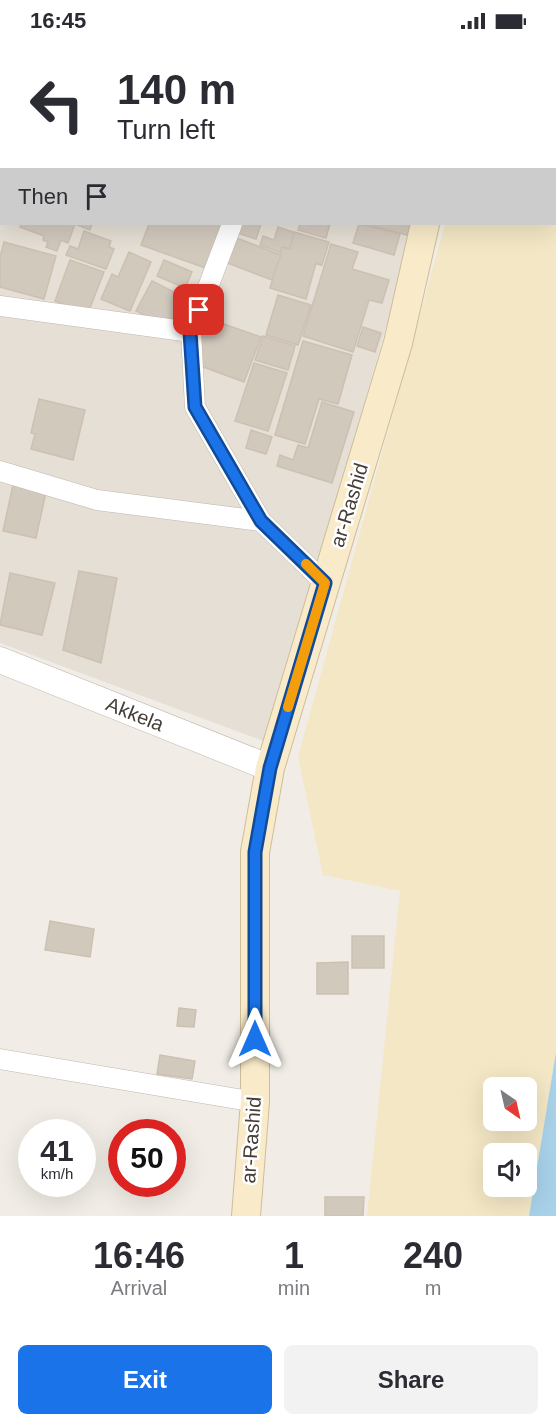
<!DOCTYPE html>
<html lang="en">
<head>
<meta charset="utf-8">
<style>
	body { margin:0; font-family:Helvetica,sans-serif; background:#f2f2f3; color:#2b2b33; height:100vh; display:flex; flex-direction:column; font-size:22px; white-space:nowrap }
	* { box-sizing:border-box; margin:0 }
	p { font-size:20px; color:#7c7c81 }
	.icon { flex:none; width:33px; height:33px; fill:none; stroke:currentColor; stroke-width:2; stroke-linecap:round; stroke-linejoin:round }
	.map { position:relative; height:1174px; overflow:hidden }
	.details { display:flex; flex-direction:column; background:#fff; flex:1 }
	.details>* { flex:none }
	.hud { position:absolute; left:0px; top:0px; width:556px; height:183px; box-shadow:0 6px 24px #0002; background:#fff; color:#2b2b33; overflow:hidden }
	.needle { width:39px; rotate:146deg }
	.controls { position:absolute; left:483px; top:1035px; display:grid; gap:12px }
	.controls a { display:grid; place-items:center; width:54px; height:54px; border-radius:9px; background:#fff; box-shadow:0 6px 24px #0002; font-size:30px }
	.speed { position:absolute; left:18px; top:1077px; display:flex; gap:12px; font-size:30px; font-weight:700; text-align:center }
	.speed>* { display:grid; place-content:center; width:78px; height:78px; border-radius:50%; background:#fff; box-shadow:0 6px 24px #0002; line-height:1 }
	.speed small { font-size:15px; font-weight:400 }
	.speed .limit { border:9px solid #d22; background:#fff; color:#111 }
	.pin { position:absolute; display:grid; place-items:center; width:51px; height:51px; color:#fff; margin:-26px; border-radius:12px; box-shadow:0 3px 9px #0006 }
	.me { position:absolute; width:66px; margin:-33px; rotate:0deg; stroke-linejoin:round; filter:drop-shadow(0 0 4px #0008) }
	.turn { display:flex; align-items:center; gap:21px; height:126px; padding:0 18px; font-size:27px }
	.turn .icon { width:78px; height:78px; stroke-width:2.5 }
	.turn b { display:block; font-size:42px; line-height:51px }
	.then { display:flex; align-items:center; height:57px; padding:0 18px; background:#0003; gap:12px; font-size:22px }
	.eta { display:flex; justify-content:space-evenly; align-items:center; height:102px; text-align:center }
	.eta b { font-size:36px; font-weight:600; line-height:42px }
	.button { display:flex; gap:12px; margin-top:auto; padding:12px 18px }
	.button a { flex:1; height:69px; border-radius:9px; background:#1a73e8; color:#fff; font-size:24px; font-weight:600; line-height:69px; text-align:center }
	.button a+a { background:#f2f2f3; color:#2b2b33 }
	.status { display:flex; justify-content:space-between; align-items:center; height:42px; padding:0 30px; background:#fff; direction:ltr }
	.status svg { height:16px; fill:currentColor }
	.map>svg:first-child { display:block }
	.residential { fill:#e5dfd5 }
	.sand { fill:#f3e7c5; fill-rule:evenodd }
	.water { fill:#a8d2e9 }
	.building { fill:#d2c9bd; stroke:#ccc0b1; stroke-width:1.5 }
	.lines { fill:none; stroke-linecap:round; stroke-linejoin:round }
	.minor-casing { stroke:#bfb8ad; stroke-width:21 }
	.tertiary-casing { stroke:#bfb8ad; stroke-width:27 }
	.secondary-casing { stroke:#cdbd9a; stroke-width:30 }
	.minor { stroke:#fff; stroke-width:20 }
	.tertiary { stroke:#fff; stroke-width:26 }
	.secondary { stroke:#f9ebc9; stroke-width:28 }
	.route-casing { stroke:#114b97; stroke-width:15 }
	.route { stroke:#1a73e8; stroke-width:10 }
	.slow { stroke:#f59e0b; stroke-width:10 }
	.labels { text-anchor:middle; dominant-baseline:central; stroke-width:5; stroke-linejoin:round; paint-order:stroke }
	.street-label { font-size:20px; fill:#443e36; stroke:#fff }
</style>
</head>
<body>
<div class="status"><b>16:45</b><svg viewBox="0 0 49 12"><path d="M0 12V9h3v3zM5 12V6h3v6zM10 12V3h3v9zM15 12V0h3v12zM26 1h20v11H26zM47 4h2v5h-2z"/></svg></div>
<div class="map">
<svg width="556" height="1174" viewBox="0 0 556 1174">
	<rect width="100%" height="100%" fill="#f1ede6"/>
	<polygon class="residential" points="0,0 473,0 2,2 2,182 416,182 266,700 0,601"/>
	<path class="sand" d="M495,0H556V1010L529,1174H367L400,849L323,833L298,715L445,182H555V2ZM494,1046H526V1078H494ZM494,1112H526V1144H494Z"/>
	<polygon class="water" points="556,1010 556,1174 529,1174"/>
	<g class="building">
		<polygon points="1,0 41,0 2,2 2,30"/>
		<polygon points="260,0 304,0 259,2"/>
		<polygon points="308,0 366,0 371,2 308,2"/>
		<polygon points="390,0 452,0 457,1 390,2"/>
		<polygon points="0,106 2,107 2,164 0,164"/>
		<polygon points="21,182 92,182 90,188 75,182 68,201 61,198 57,209 46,205 48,200 43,198 44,194 20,185"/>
		<polygon points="149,182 228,182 211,228 141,203"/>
		<polygon points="237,182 261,182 256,197 234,190"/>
		<polygon points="300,182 330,182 326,196 298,188"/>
		<polygon points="359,182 400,192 394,213 353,201"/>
		<polygon points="365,182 410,182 407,193"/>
		<polygon points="278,185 328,202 321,223 314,221 305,246 276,237 285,212 260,203 263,194 274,198"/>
		<polygon points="84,189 111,199 109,205 114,207 106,227 66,213 70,204 78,207"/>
		<polygon points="294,190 329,200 322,223 316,221 306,257 270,246 282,205 290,207"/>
		<polygon points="234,195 281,213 272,238 225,220"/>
		<polygon points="4,200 56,214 44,257 0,245 0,215"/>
		<polygon points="331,202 358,210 352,227 389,238 382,261 369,258 353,310 303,294"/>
		<polygon points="129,210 151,220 130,269 101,257 112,232 118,235"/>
		<polygon points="70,218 104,230 88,271 55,259"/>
		<polygon points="164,218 192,230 185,246 157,234"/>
		<polygon points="152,239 184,255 168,285 136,269"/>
		<polygon points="278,253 311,263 298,303 266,293"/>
		<polygon points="204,275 261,295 244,340 187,319"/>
		<polygon points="363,285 381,291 375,310 357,304"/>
		<polygon points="263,294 295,304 288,328 255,318"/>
		<polygon points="303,299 352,313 338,362 319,357 305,402 275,393"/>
		<polygon points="254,321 287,331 268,389 235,379"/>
		<polygon points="39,357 85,368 73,418 31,407 35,392 31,391"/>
		<polygon points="322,360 354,370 332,441 277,424 280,413 293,418 298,403 308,406"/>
		<polygon points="251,388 272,395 266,412 246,406"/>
		<polygon points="13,443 46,450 36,496 3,489"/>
		<polygon points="79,529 117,536 101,621 63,608"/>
		<polygon points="10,531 55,541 42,593 0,583"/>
		<polygon points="50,879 94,887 90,915 45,908"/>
		<rect x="352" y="894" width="32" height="32"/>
		<polygon points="348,920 348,952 317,952 317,921"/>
		<polygon points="179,966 196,968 194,985 177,984"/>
		<polygon points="160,1013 195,1019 192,1037 157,1032"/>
		<polygon points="325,1155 364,1155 363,1174 325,1174"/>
	</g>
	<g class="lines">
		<g class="minor-casing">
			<g id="minor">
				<polyline points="251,2 251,0"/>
				<polyline points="0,264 191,290 195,365 261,479 325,541"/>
				<polyline points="191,290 232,182"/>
				<polyline points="0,429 97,458 261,479"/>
				<polyline points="0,1017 255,1060"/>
			</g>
		</g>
		<g class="tertiary-casing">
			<polyline id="tertiary" points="0,618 270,726"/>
		</g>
		<g class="secondary-casing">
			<g id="secondary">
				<polyline points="466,2 467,0"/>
				<polyline points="246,1174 255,1060 255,810 270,726 398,301 425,182"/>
			</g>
		</g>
		<use href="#minor" class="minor"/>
		<use href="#tertiary" class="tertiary"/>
		<use href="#secondary" class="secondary"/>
	</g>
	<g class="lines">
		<g class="route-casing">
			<polyline id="route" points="199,268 190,290 195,365 261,479 325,541 270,726 255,810 255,997"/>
		</g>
		<use href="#route" class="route"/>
		<polyline class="slow" points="288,665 325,541 306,522"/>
	</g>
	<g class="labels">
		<g class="street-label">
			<text transform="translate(349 463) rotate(-73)">ar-Rashid</text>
			<text transform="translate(135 672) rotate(22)">Akkela</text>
			<text transform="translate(251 1098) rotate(-86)">ar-Rashid</text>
		</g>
	</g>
</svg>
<div class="controls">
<a><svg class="needle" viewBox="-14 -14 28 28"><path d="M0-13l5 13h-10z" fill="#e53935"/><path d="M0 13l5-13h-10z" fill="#7c7c81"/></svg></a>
<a><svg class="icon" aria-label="sound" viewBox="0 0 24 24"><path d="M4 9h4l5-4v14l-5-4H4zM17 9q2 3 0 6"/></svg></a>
</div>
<div class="speed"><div>41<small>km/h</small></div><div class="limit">50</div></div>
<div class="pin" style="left:199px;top:268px;background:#d93025"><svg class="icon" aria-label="arrive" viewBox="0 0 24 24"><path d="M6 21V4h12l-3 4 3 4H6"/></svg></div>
<svg class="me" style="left:255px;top:997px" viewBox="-20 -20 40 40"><path d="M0-17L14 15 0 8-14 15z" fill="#1a73e8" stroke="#fff" stroke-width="4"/></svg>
<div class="hud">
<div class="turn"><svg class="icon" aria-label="left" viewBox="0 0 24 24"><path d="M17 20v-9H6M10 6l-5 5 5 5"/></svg><div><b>140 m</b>Turn left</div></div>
<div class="then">Then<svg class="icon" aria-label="arrive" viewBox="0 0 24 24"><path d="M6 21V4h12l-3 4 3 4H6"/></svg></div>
</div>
</div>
<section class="details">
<div class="eta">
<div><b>16:46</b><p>Arrival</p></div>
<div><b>1</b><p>min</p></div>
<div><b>240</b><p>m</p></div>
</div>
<div class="button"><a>Exit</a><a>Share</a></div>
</section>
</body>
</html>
